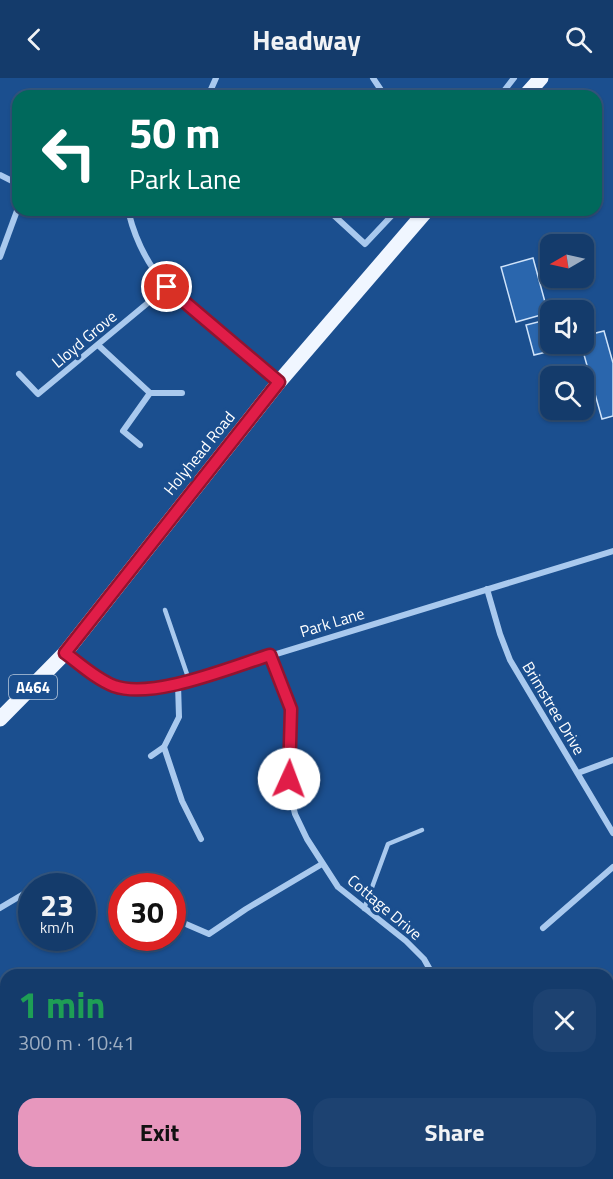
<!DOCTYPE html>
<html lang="en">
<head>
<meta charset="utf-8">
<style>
	body { margin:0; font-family:"Titillium Web",sans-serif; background:#1d4271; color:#f1f3f6; height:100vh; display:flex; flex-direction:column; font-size:22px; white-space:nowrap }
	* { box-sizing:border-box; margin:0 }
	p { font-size:20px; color:#9dadc1 }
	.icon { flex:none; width:33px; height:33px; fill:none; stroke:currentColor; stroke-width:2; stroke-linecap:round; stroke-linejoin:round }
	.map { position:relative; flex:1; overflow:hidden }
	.side { position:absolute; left:0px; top:891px; width:614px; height:210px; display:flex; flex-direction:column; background:#143b6b; border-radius:18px 18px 0 0; box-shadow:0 2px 4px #0004,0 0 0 2px #33557e }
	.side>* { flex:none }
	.hud { position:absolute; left:12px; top:12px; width:590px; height:126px; border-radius:18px; box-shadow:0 2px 4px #0004,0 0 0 2px #33557e; background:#00695c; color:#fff; overflow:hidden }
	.needle { width:39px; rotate:261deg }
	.buttons { position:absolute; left:540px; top:156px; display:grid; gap:12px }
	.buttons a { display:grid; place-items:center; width:54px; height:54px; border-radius:12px; background:#143b6b; box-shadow:0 2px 4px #0004,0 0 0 2px #33557e; font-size:30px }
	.speed { position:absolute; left:18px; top:795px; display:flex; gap:12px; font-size:30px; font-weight:700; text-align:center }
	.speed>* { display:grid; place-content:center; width:78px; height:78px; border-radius:50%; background:#143b6b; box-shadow:0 2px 4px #0004,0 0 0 2px #33557e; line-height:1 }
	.speed small { font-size:15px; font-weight:400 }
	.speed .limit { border:9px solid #d22; background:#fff; color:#111 }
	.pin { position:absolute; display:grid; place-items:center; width:51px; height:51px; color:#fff; margin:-26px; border:3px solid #fff; border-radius:50%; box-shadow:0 2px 6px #0007 }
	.me { position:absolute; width:66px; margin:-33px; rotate:2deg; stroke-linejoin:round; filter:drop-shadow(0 0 4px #0008) }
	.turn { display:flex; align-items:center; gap:21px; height:126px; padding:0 18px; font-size:27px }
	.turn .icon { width:78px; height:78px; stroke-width:2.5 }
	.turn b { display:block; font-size:42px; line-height:51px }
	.round { display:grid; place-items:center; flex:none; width:63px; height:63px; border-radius:18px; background:#1d4271 }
	.overview { display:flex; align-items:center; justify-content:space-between; height:102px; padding:0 18px }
	h1 { font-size:36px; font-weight:700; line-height:45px; color:#1e9e55 }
	.button { display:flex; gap:12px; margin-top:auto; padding:12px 18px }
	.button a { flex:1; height:69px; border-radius:18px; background:#e797bd; color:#111; font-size:24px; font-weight:700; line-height:69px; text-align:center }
	.button a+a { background:#1d4271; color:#f1f3f6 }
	header { display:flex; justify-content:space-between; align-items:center; height:78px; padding:0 18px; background:#143b6b; font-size:27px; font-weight:700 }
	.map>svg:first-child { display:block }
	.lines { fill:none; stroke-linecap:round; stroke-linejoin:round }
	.stream { stroke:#9cc4f0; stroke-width:6 }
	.building { fill:#2a66ad; stroke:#cfe3fa; stroke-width:1.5 }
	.service { stroke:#a9c9ee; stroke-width:4.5 }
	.minor { stroke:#a9c9ee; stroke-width:6 }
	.primary { stroke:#f0f6ff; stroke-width:15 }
	.route-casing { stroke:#92132f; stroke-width:15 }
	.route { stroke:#e11d48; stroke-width:10 }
	.labels { text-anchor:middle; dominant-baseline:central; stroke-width:6; stroke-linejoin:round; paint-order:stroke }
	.shield { fill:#1b4f8f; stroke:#bbcadd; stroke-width:1.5 }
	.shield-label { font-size:15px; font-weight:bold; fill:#fff }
	.street-label { font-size:16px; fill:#fff; stroke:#1b4f8f }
</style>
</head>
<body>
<header><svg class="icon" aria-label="back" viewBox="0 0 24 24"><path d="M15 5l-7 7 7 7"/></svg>Headway<svg class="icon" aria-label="search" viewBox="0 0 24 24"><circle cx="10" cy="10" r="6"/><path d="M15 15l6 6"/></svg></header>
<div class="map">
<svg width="613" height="1101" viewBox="0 0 613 1101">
	<rect width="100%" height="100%" fill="#1b4f8f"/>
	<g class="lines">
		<g class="stream">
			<polyline points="0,1075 6,1079"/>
			<polyline points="32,1095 41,1101"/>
		</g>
	</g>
	<g class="building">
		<polygon points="533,180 548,235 516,244 501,189"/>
		<polygon points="550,241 550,266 562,266 563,270 534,277 526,247"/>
		<polygon points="604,253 613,285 613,338 602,341 581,266 584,258"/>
	</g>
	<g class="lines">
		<g class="service">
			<polyline points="165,532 189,602"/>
			<polyline points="364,831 388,766 422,752"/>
		</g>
		<g class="minor">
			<polyline points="373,0 385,18"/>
			<polyline points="208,18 216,0"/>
			<polyline points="500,18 514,0"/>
			<polyline points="0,97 18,106"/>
			<polyline points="87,132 117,137 144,132"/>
			<polyline points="328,132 365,166 397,132"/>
			<path d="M129,136C136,164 148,187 167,209L278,304"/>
			<polyline points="0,179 18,130"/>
			<polyline points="98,267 150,315 123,353 140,367"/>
			<polyline points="19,296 38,316 167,209"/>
			<polyline points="150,315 182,315"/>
			<polyline points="487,511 500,556 510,582 613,755"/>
			<path d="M65,575C111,609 120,617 178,606L613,473"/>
			<polyline points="270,577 291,631 290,715 295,736 307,761 338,809 406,863 424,881 433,897"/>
			<polyline points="178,606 179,639 164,669 182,723 201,761"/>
			<polyline points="151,678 164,669"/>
			<polyline points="578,695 613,682"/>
			<polyline points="0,830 32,811"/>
			<polyline points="172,840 209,856 246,831 322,786"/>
			<polyline points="543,850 613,789"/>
			<polyline points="608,1053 613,1047"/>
			<polyline points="165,1095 169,1101"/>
			<polyline points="563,1101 569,1095"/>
		</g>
		<g class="primary">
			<polyline points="525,18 541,0"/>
			<polyline points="0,641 65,575 279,304 427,132"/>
		</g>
	</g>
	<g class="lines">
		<g class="route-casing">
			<path id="route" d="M167,209L279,304L65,575C80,586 96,601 114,608C153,622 231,589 270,577L291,631L289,701"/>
		</g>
		<use href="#route" class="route"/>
	</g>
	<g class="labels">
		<rect class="shield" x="9" y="597" width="48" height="24" rx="4.5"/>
		<g class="shield-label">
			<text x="33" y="609">A464</text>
		</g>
		<g class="street-label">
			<text transform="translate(84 261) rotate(-40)">Lloyd Grove</text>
			<text transform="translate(199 375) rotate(-51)">Holyhead Road</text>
			<text transform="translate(332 544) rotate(-17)">Park Lane</text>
			<text transform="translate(554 630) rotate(59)">Brimstree Drive</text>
			<text transform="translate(385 829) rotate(40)">Cottage Drive</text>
		</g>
	</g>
</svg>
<div class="buttons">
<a><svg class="needle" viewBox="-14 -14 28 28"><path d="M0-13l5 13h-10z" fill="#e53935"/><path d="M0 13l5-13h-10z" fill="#9dadc1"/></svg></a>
<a><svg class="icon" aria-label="sound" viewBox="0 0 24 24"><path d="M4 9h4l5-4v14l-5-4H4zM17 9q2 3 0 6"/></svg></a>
<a><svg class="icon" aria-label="search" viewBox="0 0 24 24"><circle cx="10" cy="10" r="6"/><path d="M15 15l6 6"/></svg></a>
</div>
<div class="speed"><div>23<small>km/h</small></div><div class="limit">30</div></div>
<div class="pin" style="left:167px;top:209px;background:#d93025"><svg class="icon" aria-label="arrive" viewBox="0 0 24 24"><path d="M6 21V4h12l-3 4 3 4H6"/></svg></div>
<svg class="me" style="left:289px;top:701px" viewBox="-20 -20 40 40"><circle r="19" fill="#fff"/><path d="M0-13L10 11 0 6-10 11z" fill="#e11d48"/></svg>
<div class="hud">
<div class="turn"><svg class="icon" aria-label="left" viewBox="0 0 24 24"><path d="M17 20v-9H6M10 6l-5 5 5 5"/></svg><div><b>50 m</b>Park Lane</div></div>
</div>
<section class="side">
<div class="overview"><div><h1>1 min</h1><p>300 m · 10:41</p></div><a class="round"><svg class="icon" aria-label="close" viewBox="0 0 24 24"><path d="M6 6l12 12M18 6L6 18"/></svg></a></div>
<div class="button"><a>Exit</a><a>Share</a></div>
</section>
</div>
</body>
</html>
